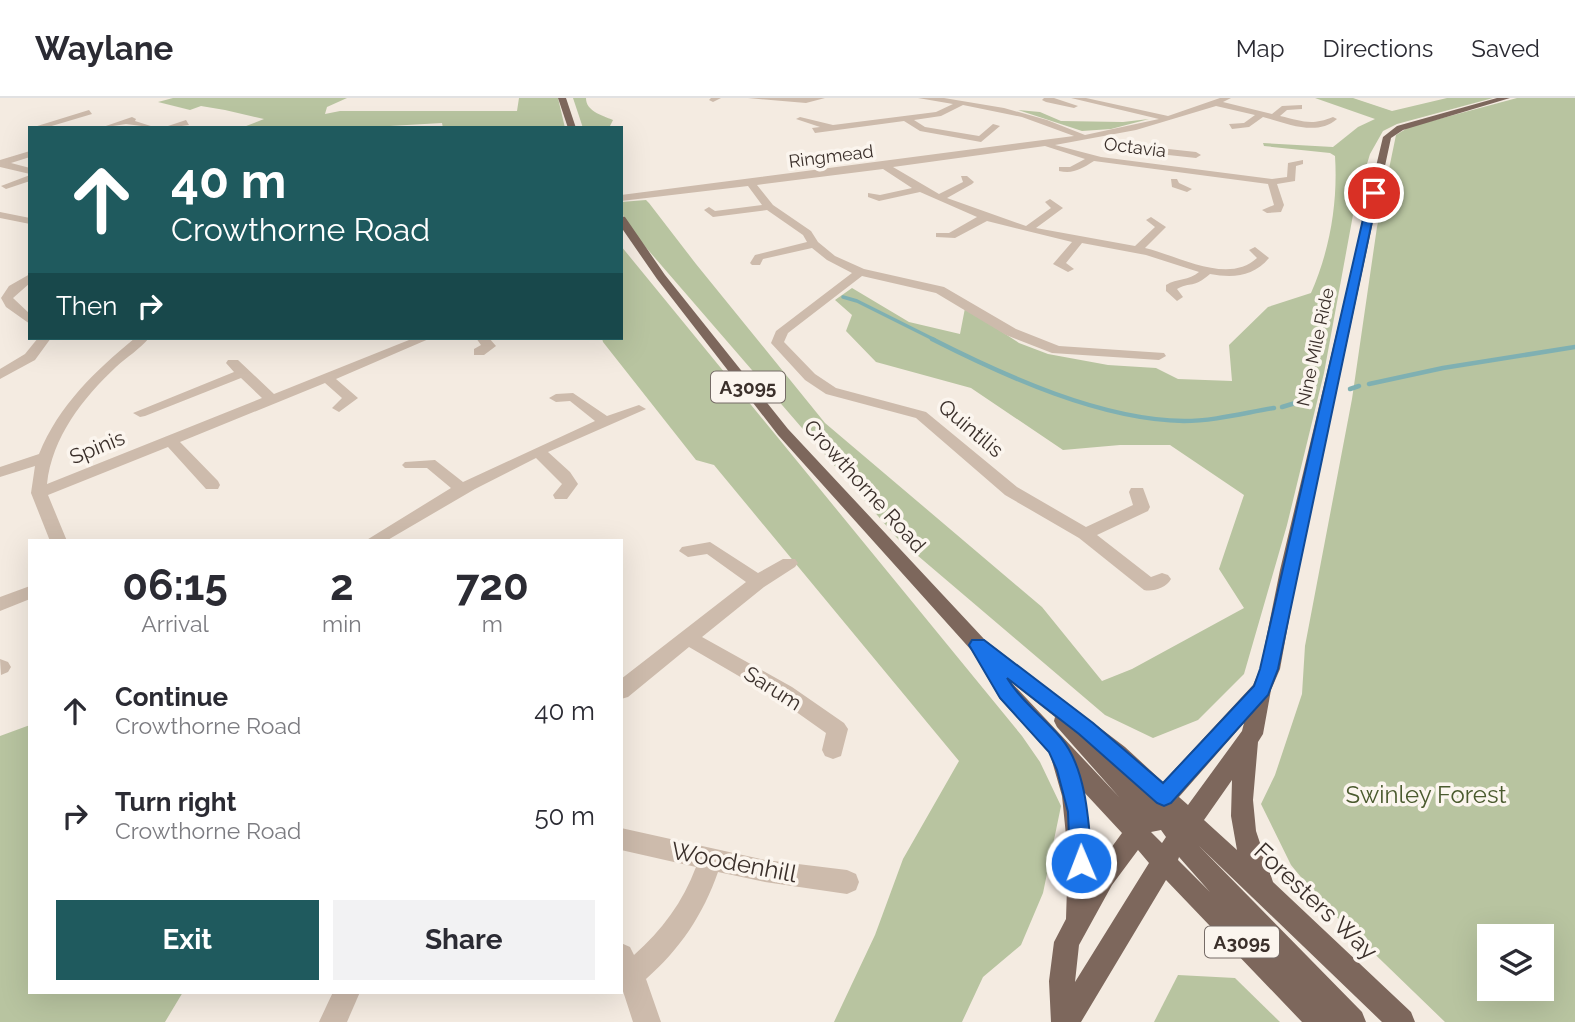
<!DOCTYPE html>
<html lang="en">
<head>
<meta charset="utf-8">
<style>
	body { margin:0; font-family:Raleway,sans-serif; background:#f2f2f3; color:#2b2b33; height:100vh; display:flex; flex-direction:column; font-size:26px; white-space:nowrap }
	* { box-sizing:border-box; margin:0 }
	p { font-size:23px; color:#7c7c81 }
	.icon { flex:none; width:38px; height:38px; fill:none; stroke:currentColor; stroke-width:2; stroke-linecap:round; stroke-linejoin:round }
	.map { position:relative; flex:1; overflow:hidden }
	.details { position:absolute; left:28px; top:441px; width:595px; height:455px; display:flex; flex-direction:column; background:#fff; border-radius:0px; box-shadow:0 7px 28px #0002 }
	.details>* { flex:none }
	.banner { position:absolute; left:28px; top:28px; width:595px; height:214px; border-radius:0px; box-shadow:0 7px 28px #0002; background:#1f5a5e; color:#fff; overflow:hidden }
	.fabs { position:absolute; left:1477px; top:826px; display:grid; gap:14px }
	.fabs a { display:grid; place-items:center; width:77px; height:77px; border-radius:0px; background:#fff; box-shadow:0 7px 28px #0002; font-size:35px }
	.pin { position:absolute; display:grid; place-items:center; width:60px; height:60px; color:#fff; margin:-30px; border:4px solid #fff; border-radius:50%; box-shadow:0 2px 7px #0007 }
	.me { position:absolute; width:77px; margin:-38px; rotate:359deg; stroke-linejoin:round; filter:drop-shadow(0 0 5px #0008) }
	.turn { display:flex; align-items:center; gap:24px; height:147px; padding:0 28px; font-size:32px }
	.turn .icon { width:91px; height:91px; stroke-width:2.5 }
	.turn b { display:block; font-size:49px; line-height:60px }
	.then { display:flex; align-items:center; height:66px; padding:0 28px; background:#0003; gap:14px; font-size:26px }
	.eta { display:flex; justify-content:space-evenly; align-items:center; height:119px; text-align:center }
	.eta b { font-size:42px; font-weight:700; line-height:49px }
	.primary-button { display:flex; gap:14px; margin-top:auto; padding:14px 28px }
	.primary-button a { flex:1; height:80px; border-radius:0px; background:#1f5a5e; color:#fff; font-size:28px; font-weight:700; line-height:80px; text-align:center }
	.primary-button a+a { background:#f2f2f3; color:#2b2b33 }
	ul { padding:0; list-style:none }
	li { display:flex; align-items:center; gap:21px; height:105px; padding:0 28px }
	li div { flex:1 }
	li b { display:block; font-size:26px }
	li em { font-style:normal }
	header { display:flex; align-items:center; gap:42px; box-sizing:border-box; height:98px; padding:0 35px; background:#fff; border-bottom:2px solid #e1e1e2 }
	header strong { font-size:33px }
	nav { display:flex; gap:38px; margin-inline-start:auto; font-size:24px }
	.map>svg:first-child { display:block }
	.green { fill:#b8c4a0; fill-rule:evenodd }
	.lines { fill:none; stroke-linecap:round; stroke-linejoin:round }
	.stream-far1 { stroke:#7fb0b2; stroke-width:3.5 }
	.stream { stroke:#7fb0b2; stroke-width:4.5 }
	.minor { fill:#cdbbac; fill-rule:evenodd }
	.major { fill:#7d675c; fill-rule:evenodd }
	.route { fill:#1a73e8; stroke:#114b97; stroke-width:2 }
	.labels { text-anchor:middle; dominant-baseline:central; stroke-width:7; stroke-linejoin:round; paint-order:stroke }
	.far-street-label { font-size:18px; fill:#3b302b; stroke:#fbf5ee }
	.shield { fill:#fbf5ee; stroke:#756b66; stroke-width:2 }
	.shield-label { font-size:19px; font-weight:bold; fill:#3b302b }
	.street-label { font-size:21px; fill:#3b302b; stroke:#fbf5ee }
	.near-park-label { font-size:24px; fill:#4a5a2e; stroke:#fbf5ee }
	.near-street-label { font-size:24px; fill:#3b302b; stroke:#fbf5ee }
</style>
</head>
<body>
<header>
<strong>Waylane</strong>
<nav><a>Map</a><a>Directions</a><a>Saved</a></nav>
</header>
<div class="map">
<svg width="1575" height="924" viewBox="0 0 1575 924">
	<rect width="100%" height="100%" fill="#f4ebe1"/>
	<g class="green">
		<polygon points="173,0 347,0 327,9 325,16 340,13 517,13 519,0 558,0 565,30 443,30 442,25 355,30 241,30 264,21 225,12 201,8 190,12 158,4"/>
		<path d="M573,0H586C586,13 601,17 613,22L609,30H583Z"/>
		<path d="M1315,0H1353L1392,13L1447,0H1493L1397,26L1383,33L1370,56L1355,106L1324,275L1287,427L1244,576L1198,622L1153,640L1105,617L897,440L636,138L621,114V104L646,102L649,105L696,166L825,325L1042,509L1102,583L1132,571L1244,510L1219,471L1244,397L1170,347H1120L1063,352L971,290L876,264L846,233L852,217L835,202L852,190L909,224L960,236L965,210L1019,245L1048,256L1108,267L1156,270L1178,281L1232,283L1229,247L1268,209L1311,195C1330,152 1338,104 1335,58L1330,55L1264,48L1263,45L1333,49L1358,29L1375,21Z"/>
		<path d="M1517,0H1575V924H1445L1324,807L1291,767L1261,706L1275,677L1302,596L1305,548L1352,301L1377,129L1396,37L1409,29ZM1489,838H1542V891H1489Z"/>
		<polygon points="1018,12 1040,14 1061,23 1123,24 1149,21 1111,31 1082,33"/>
		<polygon points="621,148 1022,638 1040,664 1061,708 1043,795 1021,847 983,879 962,924 834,924 875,837 903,761 959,663 714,367 696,362 603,244 602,240 621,240"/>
		<polygon points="30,627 30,894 183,894 165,924 0,924 0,638"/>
		<polygon points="1178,877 1235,880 1280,924 1154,924"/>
	</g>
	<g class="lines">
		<polyline class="stream-far1" points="843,199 857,203 935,242"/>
		<g class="stream">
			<path d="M932,241C1005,278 1101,322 1184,323C1214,323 1244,315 1274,310"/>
			<polyline points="1369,286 1443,270 1575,249"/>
			<polyline points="1350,291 1359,288"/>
			<polyline points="1282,309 1302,303"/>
		</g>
		<g class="minor">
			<polygon points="711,0 721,0 713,4 709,2"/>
			<polygon points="748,0 825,0 806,5"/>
			<path d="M918,0H944L1004,10L1047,22L1085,37L1159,21L1071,0H1086L1168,18L1220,0H1231L1223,4L1272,16L1282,8L1302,7V11L1287,12L1280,18C1302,23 1311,28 1333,19L1337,21C1316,39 1287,25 1263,19L1249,29L1232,31L1229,26L1244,25L1255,17L1216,8L1136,32L1055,47L1101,59L1272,81L1287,79L1288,65L1303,62V66L1296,68L1295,83L1277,86L1284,107L1281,114L1267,115L1262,112L1274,107L1268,86L1094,63C1081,71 1074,76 1059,73V69H1070L1085,61L1045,48L893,69L939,96L963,84L961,78H967L974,84L972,86L947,100L1026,128L1051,110L1045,104L1050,101L1063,110L1036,130L1135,148L1155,129L1146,122L1151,119L1166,129L1145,150C1179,158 1228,187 1257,160L1249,152L1255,149L1269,160C1253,179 1233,180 1210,176C1193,191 1191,183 1177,191L1183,199L1177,203L1166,193V187C1177,180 1189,183 1199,174L1146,157L1082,145L1066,165L1074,171L1068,174L1053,166L1072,144L987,123L955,140L936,139V135H949L977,119L920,94L879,103L868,99V95L880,97L912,90L883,71L757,87L773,107L811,133L818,144L835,158L864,171L944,189L1016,231L1059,248L1164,255L1166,258L1159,262L1052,255L1006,237L936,195L862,178L788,235L784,244L815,276L836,290L926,314L1017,389L1086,429L1133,407L1129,394L1131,390H1143L1150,409L1148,413L1097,437L1151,479L1162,475L1168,477L1171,481C1166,490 1153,494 1144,492L1079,440L1005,397L916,320L826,296L805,282L771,245L776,233L852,175L827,162L812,150L763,161L760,167H752L750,165L755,157L807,144L803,137L767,112L713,119L704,112L709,109L715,113L762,107L748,88L621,103V97L1074,38L1022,19L963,7L941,18L914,22L925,29L979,38L993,26L1000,28L981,44L920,33L904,23L815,35L812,30L820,29L796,21L800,19L833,27L936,14L953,6Z"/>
			<polygon points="1044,0 1054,0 1078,8 1074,10 1046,4 1042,2"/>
			<polygon points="89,12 92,16 45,30 34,29"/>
			<polygon points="132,19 136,21 135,23 157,30 126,26 100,30"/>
			<polygon points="186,22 189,27 167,30 168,28"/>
			<polygon points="1159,50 1196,54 1201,57 1196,60 1159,56 1152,58 1148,55"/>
			<polygon points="30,53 30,59 11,65 30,70 30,76 0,69 0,62"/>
			<polygon points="30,77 30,83 6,91 1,88"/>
			<polygon points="1171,81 1177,81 1179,85 1192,91 1187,94 1172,89"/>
			<polygon points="0,114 30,120 30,126 0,120"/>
			<polygon points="30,176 30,185 13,200 30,216 30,226 6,209 1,200 9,188"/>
			<polygon points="38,240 51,240 35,262 0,281 0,271 25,256"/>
			<path d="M135,240H149C140,251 127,259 116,269C83,300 52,339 47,386L262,300L241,280L145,318L140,319L133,315L234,274L226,265L228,262H238L274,296L414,240H431L336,281L358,300L339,314L332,310L342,300L325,285L180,344L218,383L220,387L218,391H206L168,349L48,397L67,443H50L31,395L35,368L0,379V369L39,356C59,307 95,273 135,240Z"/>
			<polygon points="476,240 489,240 496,248 484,257 474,257 474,251 481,247"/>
			<polygon points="573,295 607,318 639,307 646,311 548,354 570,374 578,386 567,401 555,401 553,397 562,386 536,360 475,391 386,443 365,443 451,390 427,370 405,370 402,367 405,364 435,362 463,384 595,323 570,303 556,304 549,300 556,296"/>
			<polygon points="710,444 758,475 783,461 795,461 798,465 795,469 764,489 702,539 792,589 844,625 848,631 841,658 833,661 825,658 822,652 826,635 778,601 689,549 628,599 621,601 621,581 746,484 707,456 688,459 679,453 682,449"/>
			<polygon points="30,488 30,501 0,513 0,499"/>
			<polygon points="0,561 8,564 11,569 8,574 1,577"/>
			<path d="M621,730L765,762L847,772L856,776L859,784L856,792L847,796L765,784L718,774C703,817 680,851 646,881L661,924H633L621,887V845L630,849L634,857C662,832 683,804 696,769L621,752Z"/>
			<polygon points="333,894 360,894 347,924 319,924"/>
		</g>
		<g class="major">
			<polygon points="558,0 566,0 576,30 568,30"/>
			<path d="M1497,0H1510L1403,32L1391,40L1298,472L1280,571L1271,592L1263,636L1258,644L1253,702L1256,733L1273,784L1411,914L1415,924H1382L1199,748L1362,914L1366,924H1302L1166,782L1081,924H1051L1049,883L1054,844L1066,821L1068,757L1062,698L1050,656L1000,601L972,553L778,337L657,181L621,129V118L625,119L665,177L788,331L985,542L1125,649L1163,684L1253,587L1260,571L1280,472L1383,39L1397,28ZM1011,584L1055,619L1054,623L1057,629L1119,699ZM1244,625L1242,633L1188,707L1179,699ZM1232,682L1231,718L1237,752L1204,722ZM1083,693L1122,735L1092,776L1091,737ZM1161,732L1166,739L1162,745L1151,734ZM1138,752L1149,765L1075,884L1079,847L1112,787ZM1179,759L1210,794L1178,762Z"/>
		</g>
	</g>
	<path class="route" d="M1374,92L1378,95L1278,571L1268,597L1171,705L1164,708L1157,705L1079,636L1007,580C1021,603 1044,620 1061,640C1087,671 1089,727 1092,765L1089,772L1081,775L1073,772L1070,765L1068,714L1057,672L1049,654L1000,600L969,547L972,542H984L1093,625L1163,685L1254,588L1260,571L1369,95Z"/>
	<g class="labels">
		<g class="far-street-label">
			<text transform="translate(1135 49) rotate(7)">Octavia</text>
			<text transform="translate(831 58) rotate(-7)">Ringmead</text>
			<text transform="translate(1315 249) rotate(-78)">Nine Mile Ride</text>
		</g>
		<g class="shield">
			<rect x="711" y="273.5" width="74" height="31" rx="5"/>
			<rect x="1205" y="828.5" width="74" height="31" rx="5"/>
		</g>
		<g class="shield-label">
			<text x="748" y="289">A3095</text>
			<text x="1242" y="844">A3095</text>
		</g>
		<g class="street-label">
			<text transform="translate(971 330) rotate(40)">Quintilis</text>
			<text transform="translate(97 349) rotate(-22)">Spinis</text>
			<text transform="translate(865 388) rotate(48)">Crowthorne Road</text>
			<text transform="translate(773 590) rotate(32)">Sarum</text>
		</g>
		<g class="near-park-label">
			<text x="1426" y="696">Swinley Forest</text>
		</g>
		<g class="near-street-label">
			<text transform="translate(734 764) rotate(11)">Woodenhill</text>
			<text transform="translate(1316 803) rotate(43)">Foresters Way</text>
		</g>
	</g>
</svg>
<div class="fabs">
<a><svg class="icon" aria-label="layers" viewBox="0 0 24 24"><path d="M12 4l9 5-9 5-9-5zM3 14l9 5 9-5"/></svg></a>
</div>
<div class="pin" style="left:1374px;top:95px;background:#d93025"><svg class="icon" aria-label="arrive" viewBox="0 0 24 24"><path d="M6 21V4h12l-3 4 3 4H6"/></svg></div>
<svg class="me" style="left:1081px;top:765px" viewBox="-20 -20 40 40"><circle r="17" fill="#1a73e8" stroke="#fff" stroke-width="3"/><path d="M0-11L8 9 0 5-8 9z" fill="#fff"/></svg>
<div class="banner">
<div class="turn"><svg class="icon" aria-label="ahead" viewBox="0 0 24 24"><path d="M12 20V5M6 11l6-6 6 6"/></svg><div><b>40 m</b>Crowthorne Road</div></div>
<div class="then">Then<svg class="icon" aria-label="right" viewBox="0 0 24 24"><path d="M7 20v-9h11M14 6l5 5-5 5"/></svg></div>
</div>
<section class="details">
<div class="eta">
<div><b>06:15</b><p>Arrival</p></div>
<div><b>2</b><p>min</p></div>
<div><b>720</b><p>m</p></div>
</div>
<ul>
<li><svg class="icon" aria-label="ahead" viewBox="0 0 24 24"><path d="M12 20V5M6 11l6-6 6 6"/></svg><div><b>Continue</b><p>Crowthorne Road</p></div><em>40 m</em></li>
<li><svg class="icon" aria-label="right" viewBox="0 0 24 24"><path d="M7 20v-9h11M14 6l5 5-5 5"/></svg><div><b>Turn right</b><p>Crowthorne Road</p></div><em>50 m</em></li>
</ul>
<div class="primary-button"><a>Exit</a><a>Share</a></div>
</section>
</div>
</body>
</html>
